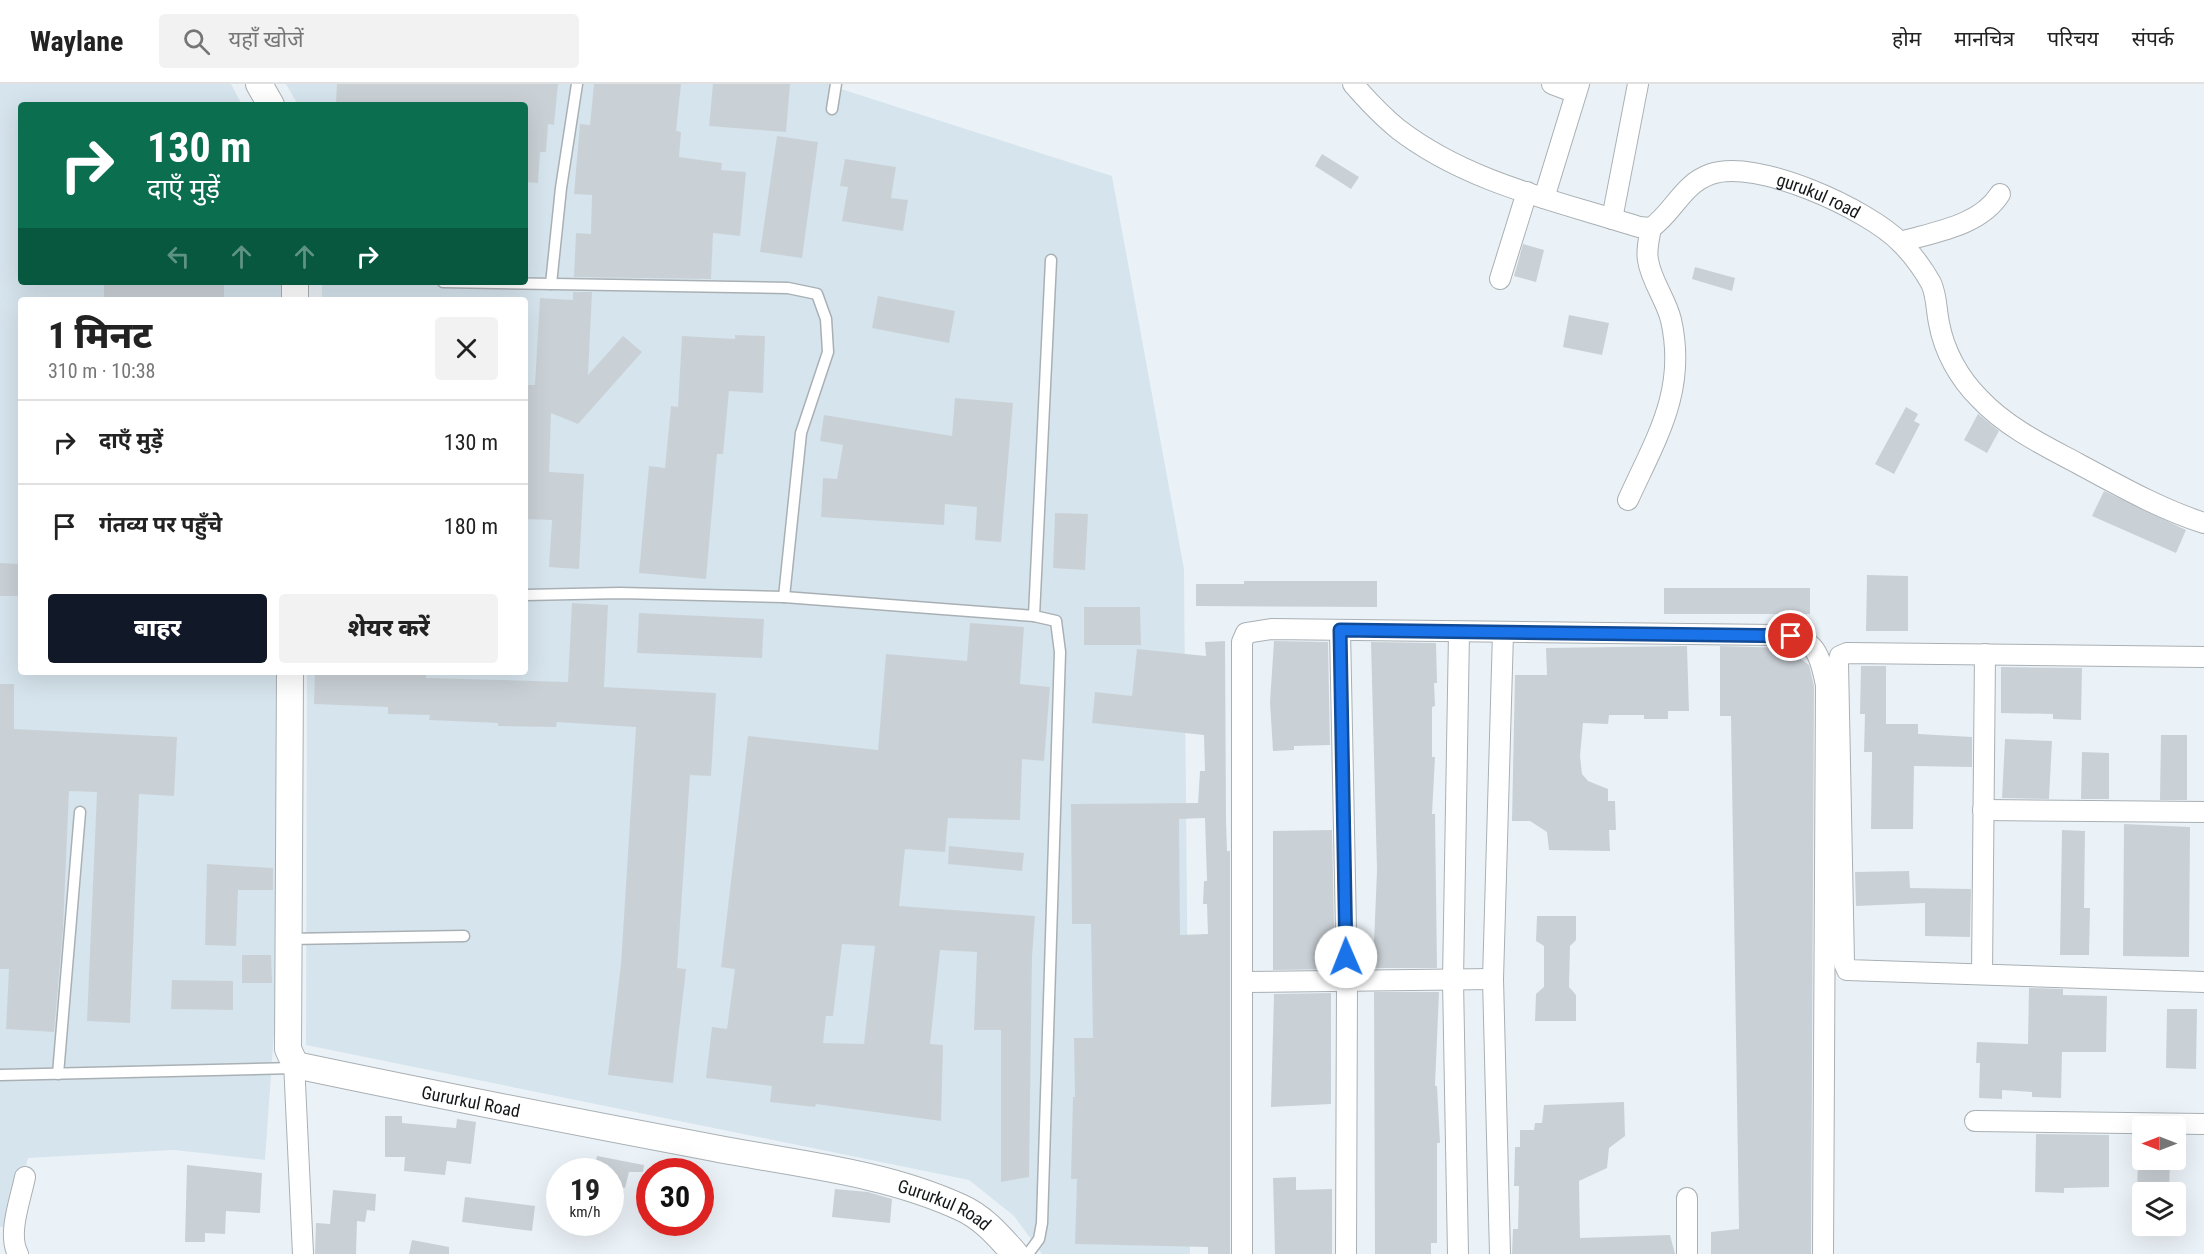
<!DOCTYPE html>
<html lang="hi">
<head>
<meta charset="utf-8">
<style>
	body { margin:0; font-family:"Roboto Condensed","Noto Sans Devanagari",sans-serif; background:#f2f2f2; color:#222; height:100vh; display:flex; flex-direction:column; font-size:22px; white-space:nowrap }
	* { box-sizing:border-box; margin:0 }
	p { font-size:20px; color:#767676 }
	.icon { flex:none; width:33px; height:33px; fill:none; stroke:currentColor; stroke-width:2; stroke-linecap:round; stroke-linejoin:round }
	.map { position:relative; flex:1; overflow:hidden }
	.details { position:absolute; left:18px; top:213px; width:510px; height:378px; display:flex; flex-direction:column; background:#fff; border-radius:6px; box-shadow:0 6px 24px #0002 }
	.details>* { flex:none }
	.top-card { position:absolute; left:18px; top:18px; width:510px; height:183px; border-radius:6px; box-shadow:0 6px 24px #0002; background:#0b6e4f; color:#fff; overflow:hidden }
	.needle { width:39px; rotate:270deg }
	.tools { position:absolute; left:2132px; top:1032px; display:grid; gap:12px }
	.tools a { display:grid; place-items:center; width:54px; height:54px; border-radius:6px; background:#fff; box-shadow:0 6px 24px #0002; font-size:30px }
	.speed { position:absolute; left:546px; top:1074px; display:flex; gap:12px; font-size:30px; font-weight:700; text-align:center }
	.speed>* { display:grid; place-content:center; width:78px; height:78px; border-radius:50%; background:#fff; box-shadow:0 6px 24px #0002; line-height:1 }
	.speed small { font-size:15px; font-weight:400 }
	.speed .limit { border:9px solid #d22; background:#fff; color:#111 }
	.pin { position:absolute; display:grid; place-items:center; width:51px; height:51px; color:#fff; margin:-26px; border:3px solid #fff; border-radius:50%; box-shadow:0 2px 6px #0007 }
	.me { position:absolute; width:66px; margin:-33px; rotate:359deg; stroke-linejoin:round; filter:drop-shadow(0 0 4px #0008) }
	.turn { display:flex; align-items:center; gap:21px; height:126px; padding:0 30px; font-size:27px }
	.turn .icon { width:78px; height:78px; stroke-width:2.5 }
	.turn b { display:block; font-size:42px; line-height:51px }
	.lanes { display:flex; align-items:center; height:57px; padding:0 30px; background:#0003; justify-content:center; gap:30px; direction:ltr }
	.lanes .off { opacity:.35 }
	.round { display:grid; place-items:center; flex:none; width:63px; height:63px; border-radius:6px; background:#f2f2f2 }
	.summary { display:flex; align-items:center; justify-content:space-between; height:102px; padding:0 30px }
	h1 { font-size:36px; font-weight:800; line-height:45px }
	.action { display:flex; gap:12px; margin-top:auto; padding:12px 30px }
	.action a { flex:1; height:69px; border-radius:6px; background:#111827; color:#fff; font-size:24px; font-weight:800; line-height:69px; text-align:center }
	.action a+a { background:#f2f2f2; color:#222 }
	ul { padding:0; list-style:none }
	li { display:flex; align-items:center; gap:18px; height:84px; padding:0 30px; border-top:2px solid #e0e0e0 }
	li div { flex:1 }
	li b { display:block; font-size:22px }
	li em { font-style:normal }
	header { display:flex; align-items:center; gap:36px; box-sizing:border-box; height:84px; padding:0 30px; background:#fff; border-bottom:2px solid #e0e0e0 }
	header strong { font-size:28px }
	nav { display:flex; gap:33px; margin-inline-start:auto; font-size:21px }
	.search { width:420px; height:54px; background:#f2f2f2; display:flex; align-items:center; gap:15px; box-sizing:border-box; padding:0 21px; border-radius:6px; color:#767676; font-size:22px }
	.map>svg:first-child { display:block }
	.built { fill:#d6e4ed }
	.building { fill:#cad1d6; fill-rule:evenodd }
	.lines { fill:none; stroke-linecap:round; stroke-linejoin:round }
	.service-casing { stroke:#a9b0b4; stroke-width:13 }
	.minor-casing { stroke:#a9b0b4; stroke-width:22 }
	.tertiary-casing { stroke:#a9b0b4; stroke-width:28 }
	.service { stroke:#fff; stroke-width:10 }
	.minor { stroke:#fff; stroke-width:20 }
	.tertiary { stroke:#fff; stroke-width:26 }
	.route-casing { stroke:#114b97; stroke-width:15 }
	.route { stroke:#1a73e8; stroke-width:10 }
	.labels { text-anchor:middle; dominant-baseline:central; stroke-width:5; stroke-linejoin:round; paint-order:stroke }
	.street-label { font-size:18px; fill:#151719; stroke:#ebf2f7 }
</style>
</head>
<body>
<header>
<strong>Waylane</strong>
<div class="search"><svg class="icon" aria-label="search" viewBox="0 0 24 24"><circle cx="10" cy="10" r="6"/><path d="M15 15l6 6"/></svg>यहाँ खोजें</div>
<nav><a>होम</a><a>मानचित्र</a><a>परिचय</a><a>संपर्क</a></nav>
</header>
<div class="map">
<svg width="2204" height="1170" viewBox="0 0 2204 1170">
	<rect width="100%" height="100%" fill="#ebf2f7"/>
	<g class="built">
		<polygon points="0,0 231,0 242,21 21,21 21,198 281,198 281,216 21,216 21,588 280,588 275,934 265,1076 174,1066 28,1074 9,1142 0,1143"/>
		<polygon points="286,0 837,0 838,4 1112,92 1184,485 1190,1170 1042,1170 1014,1132 969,1096 306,961 307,588 525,588 525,216 322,216 322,198 525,198 525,21 298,21"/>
	</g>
	<g class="building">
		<polygon points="337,0 558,0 554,41 548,40 546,68 540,68 538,99 525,98 525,21 369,21 336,18"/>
		<polygon points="594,0 681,0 676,47 681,48 679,73 722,79 721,86 746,88 740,152 713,149 711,195 574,193 576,149 591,150 592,111 574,110 580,40 590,41"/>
		<polygon points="713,0 790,0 786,48 709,42"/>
		<polygon points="777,52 818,58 802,174 760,168"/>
		<polygon points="1322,70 1359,93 1351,105 1315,82"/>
		<polygon points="845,75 896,83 891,114 908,116 903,147 842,137 848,103 840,102"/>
		<polygon points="1523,160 1544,166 1536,198 1514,192"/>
		<polygon points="1695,183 1735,194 1732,207 1692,195"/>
		<rect x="104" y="198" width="120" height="18"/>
		<polygon points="573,208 592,208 588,291 623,252 642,268 578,340 551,329 549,388 584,390 579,485 549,483 552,436 525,435 525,301 535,301 540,214 573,216"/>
		<polygon points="878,212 955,227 949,259 872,244"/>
		<polygon points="1569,231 1609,239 1602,271 1563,263"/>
		<polygon points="735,251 765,252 763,309 729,307 723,370 717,370 706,495 639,489 649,382 665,384 671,322 678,323 682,252 735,255"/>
		<polygon points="955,314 1013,319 1001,458 975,456 977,423 945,420 944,441 821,433 823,394 837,395 843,361 820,357 824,331 952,352"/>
		<polygon points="1906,323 1918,330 1914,337 1920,340 1894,390 1875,380"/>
		<polygon points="1978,330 1999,347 1987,369 1964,356"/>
		<polygon points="2104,407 2186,446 2176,469 2092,432"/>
		<polygon points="1055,429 1088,430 1085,486 1053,484"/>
		<polygon points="0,479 21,480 21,512 0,512"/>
		<polygon points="1867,491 1908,492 1908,547 1866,547"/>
		<polygon points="1244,497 1377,497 1377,523 1196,522 1196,500 1244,500"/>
		<rect x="1664" y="504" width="146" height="26"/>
		<polygon points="572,519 608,521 604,603 716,609 711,692 690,691 677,884 686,885 673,999 608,991 621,880 636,643 557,638 556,643 498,642 498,639 429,636 430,631 388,630 388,623 314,620 315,588 426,588 426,594 568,598"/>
		<polygon points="1084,523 1140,523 1141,561 1084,561"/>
		<polygon points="639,529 764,535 762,574 637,569"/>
		<path d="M970,539L1024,543L1020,600L1050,603L1044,677L1022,675L1020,736L948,734L945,768L905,765L899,822L1035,832L1032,872L1029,1093L1001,1098V946H974L977,868L940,866L930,960L943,961L941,1037L816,1020L815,1023L770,1018L772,1002L706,994L712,943L727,945L735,885L721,883L748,652L878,666L886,570L967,577ZM842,860L875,862L864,960L823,959L826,932H833Z"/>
		<path d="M1225,557L1226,736L1227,767H1230V1170H1208V1163L1075,1160L1077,1095H1071L1073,1013H1075L1074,954H1093L1091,840H1072L1071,720L1198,719L1200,687H1205L1204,651L1092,639L1095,608L1132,612L1137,565L1206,572L1205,558ZM1205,734L1207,797H1204L1203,820H1207L1208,850L1180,851L1179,735Z"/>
		<polygon points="1274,557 1328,558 1330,661 1294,662 1294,666 1273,667 1270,618"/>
		<polygon points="1371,558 1436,559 1437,599 1434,599 1435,622 1432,623 1432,673 1435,673 1432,730 1435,730 1437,884 1373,884 1377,786"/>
		<polygon points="1687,562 1689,627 1668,627 1668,635 1644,635 1644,631 1609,631 1608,640 1583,639 1580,672 1582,690 1588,697 1608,705 1608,717 1615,717 1616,746 1609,746 1610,767 1549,766 1547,748 1530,737 1512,737 1515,591 1547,591 1546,564"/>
		<polygon points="1720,562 1786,564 1809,581 1814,602 1811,1170 1711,1170 1711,1148 1739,1145 1731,632 1720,632"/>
		<polygon points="1861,582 1886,582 1886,640 1918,640 1918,650 1972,653 1972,683 1914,682 1913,745 1871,745 1872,668 1864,668 1865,630 1860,630"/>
		<polygon points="2001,583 2082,584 2081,636 2053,635 2053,630 2001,629"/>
		<polygon points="0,600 14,600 14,645 177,653 174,712 139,710 130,939 87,937 97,708 69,707 63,845 54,948 6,945 9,885 0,885"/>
		<polygon points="2161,651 2187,651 2187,716 2160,716"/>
		<polygon points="2005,655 2052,657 2049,715 2002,714"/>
		<polygon points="2082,668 2109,669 2109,715 2081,715"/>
		<polygon points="2124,740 2190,743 2189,873 2123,872"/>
		<polygon points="1332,746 1335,885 1273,886 1273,747"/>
		<polygon points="2062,746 2085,747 2084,824 2090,824 2089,871 2060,871"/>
		<polygon points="949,762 1024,769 1022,787 948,780"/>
		<polygon points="207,780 273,784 273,806 238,806 236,862 205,861"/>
		<polygon points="1909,787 1910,804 1971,805 1970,853 1925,852 1925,819 1856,822 1855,788"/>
		<polygon points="1537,832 1576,832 1576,856 1570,862 1569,903 1576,911 1576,937 1535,937 1536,910 1544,903 1544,862 1536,857"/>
		<polygon points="242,871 271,871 272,899 242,899"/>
		<polygon points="172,896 233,897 233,926 171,925"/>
		<polygon points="2029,904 2063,905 2063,911 2107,912 2106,968 2062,968 2061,1014 2032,1013 2032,1008 2002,1006 2002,1015 1979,1014 1980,979 1976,979 1977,958 2028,960"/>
		<polygon points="1374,908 1439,908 1435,1002 1437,1002 1440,1059 1437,1059 1437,1159 1431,1159 1431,1170 1375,1170"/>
		<polygon points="1331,909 1331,1020 1271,1023 1274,910"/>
		<polygon points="2167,925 2197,925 2196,985 2166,984"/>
		<polygon points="1624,1018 1625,1052 1609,1064 1607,1084 1579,1097 1580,1154 1670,1151 1675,1170 1512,1170 1513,1145 1518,1145 1519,1102 1514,1102 1515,1063 1520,1063 1520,1046 1534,1046 1535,1039 1542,1039 1544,1021"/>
		<polygon points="385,1032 402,1032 402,1039 456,1044 457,1035 476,1038 471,1080 447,1077 445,1091 404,1087 405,1073 385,1073"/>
		<polygon points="2036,1050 2109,1051 2109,1103 2064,1104 2064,1109 2035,1108"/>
		<polygon points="597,1072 644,1081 643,1088 629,1088 625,1104 610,1101 610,1088 594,1088"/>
		<polygon points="2138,1076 2170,1076 2169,1108 2137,1108"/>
		<polygon points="187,1081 262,1089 260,1129 226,1127 225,1150 205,1149 205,1158 185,1158"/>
		<polygon points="1296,1093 1296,1106 1332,1105 1332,1170 1275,1170 1273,1094"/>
		<polygon points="835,1105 868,1108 892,1115 890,1139 832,1133"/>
		<polygon points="333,1106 376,1110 375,1127 367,1126 365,1138 357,1137 356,1170 315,1170 316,1139 330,1140"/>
		<polygon points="465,1113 535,1122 532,1147 462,1138"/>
		<polygon points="412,1156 449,1163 449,1170 409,1170"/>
	</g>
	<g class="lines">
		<g class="service-casing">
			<g id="service">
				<polyline points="832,25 836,0"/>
				<polyline points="443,198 788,204 817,210 826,235 828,268 801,349 784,513"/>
				<polyline points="551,200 561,104 577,0"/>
				<polyline points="525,511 620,509 784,513 1034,532 1056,537 1060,568 1042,1139 1039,1155 1028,1170"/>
				<polyline points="1034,532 1051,176"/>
				<polyline points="288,855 464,852"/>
				<polyline points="58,990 80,728"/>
				<polyline points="0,991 294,984"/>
			</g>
		</g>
		<g class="minor-casing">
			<g id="minor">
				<path id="s1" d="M1353,0C1367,16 1382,32 1398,45C1468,99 1557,117 1639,143L1651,144C1674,128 1682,100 1711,90C1756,74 1868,125 1901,159C1912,170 1923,185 1931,199C1937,212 1936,225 1939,239C1944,267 1959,294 1979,314C2006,343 2043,361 2077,379C2118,401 2160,425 2204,439"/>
				<polyline points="1552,0 1576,9"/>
				<polyline points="1544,114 1579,0"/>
				<polyline points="1612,135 1638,0"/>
				<path d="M1901,158C1934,148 1980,142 2000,110"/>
				<polyline points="1500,195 1527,108"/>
				<path d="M1628,416C1656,354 1687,307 1671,236C1666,215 1651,197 1648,176C1646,166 1649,154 1651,144"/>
				<polyline points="1340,546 1347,896 1346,1170"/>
				<polyline points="2204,573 1847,569 1840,572 1838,579 1844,879 1847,886 2204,898"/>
				<polyline points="1983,726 2204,728"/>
				<polyline points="1982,890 1985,570"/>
				<polyline points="1243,898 1493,895"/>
				<polyline points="294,978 303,1170"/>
				<polyline points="1975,1037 2204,1040"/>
				<path d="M18,1170C7,1150 21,1114 25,1093"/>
				<path d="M1242,1170V558L1246,549L1271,545L1774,551C1814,554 1818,563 1826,601L1823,1170"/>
				<polyline points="1458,1170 1453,896 1459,549"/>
				<polyline points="1500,1170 1493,895 1503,549"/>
				<polyline points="1687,1170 1687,1114"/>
			</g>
		</g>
		<g class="tertiary-casing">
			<g id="tertiary">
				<polyline points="259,0 271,21"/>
				<polyline points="295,216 295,198"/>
				<path id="s2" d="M290,588L288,965L294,978L300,982C438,1011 576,1038 714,1064C796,1080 884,1088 960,1123C983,1133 999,1152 1015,1170"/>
			</g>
		</g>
		<use href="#service" class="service"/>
		<use href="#minor" class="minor"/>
		<use href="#tertiary" class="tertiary"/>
	</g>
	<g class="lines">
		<g class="route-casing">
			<polyline id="route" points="1346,873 1340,546 1791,552"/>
		</g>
		<use href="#route" class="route"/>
	</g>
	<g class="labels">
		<g class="street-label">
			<text stroke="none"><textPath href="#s1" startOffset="531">gurukul road</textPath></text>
			<text stroke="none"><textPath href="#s2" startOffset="573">Gururkul Road</textPath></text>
			<text stroke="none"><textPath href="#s2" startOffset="1059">Gururkul Road</textPath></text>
		</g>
	</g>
</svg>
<div class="tools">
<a><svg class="needle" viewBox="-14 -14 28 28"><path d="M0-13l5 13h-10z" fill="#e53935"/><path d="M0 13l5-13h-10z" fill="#767676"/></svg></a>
<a><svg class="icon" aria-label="layers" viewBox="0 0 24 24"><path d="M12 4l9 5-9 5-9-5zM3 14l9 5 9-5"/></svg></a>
</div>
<div class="speed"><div>19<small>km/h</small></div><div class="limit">30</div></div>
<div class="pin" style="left:1791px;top:552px;background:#d93025"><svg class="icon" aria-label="arrive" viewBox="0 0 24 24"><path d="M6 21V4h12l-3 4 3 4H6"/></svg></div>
<svg class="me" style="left:1346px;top:873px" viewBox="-20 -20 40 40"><circle r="19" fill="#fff"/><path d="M0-13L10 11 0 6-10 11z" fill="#1a73e8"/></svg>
<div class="top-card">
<div class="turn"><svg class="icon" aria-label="right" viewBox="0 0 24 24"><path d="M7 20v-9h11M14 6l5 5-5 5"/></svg><div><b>130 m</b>दाएँ मुड़ें</div></div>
<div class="lanes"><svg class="icon off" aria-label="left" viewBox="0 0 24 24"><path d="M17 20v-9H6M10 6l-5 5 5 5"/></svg><svg class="icon off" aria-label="ahead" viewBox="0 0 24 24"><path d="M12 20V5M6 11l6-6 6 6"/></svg><svg class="icon off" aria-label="ahead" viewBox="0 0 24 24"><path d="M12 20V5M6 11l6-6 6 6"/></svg><svg class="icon" aria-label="right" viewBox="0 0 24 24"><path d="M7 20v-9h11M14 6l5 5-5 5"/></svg></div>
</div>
<section class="details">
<div class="summary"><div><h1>1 मिनट</h1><p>310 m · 10:38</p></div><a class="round"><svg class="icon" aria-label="close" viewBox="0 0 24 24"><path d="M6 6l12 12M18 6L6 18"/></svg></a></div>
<ul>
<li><svg class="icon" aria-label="right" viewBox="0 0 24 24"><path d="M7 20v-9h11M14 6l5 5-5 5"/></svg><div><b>दाएँ मुड़ें</b></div><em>130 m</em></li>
<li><svg class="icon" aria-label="arrive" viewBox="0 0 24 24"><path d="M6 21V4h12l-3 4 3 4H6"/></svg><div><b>गंतव्य पर पहुँचे</b></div><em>180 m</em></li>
</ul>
<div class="action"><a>बाहर</a><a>शेयर करें</a></div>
</section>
</div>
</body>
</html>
